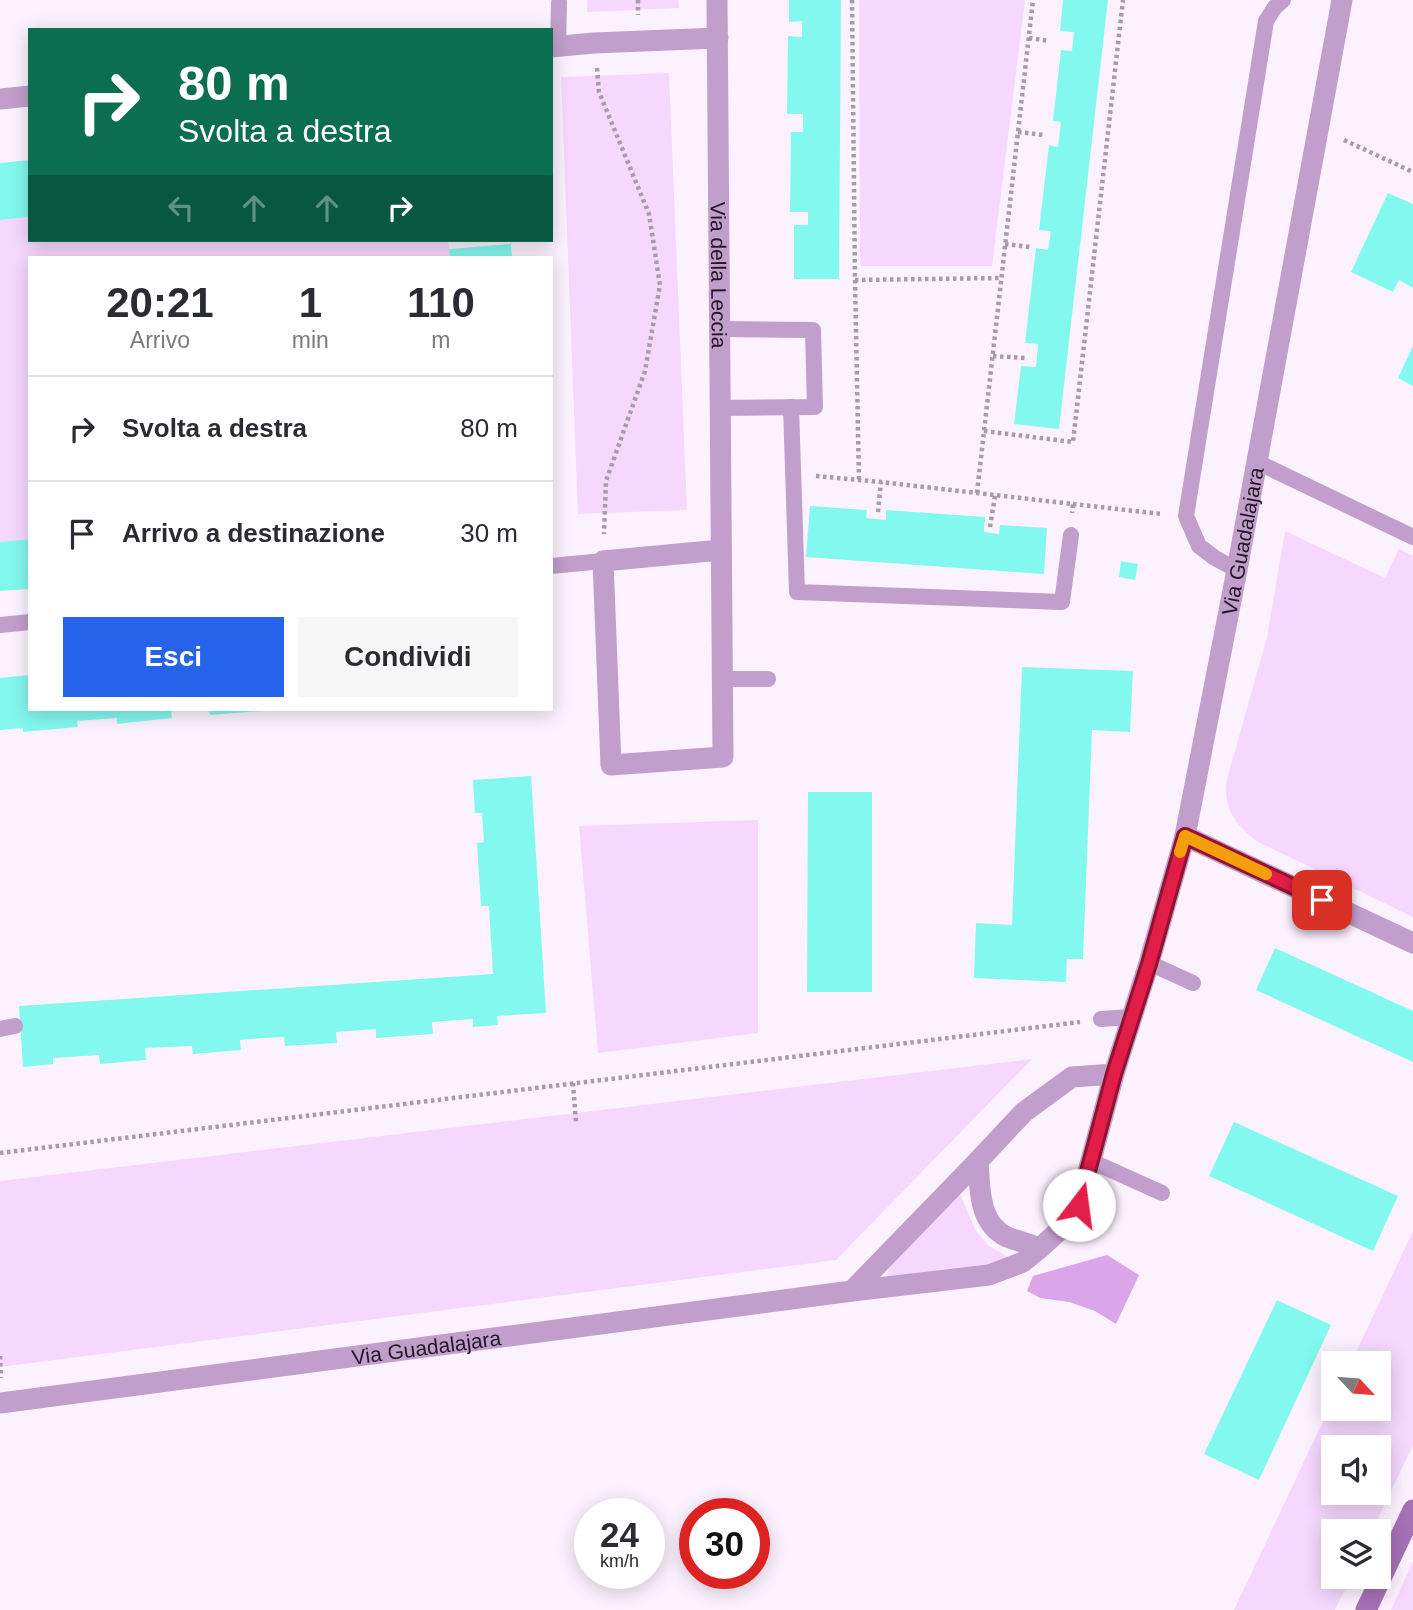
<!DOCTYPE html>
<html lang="it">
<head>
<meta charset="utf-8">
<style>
	body { margin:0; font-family:Helvetica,sans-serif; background:#f7f7f7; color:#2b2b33; height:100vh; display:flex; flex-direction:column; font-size:26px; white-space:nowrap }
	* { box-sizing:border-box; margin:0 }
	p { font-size:23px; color:#7c7c81 }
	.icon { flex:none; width:38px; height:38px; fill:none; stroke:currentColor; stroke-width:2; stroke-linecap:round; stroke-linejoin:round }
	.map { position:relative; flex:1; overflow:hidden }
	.details { position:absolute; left:28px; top:256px; width:525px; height:455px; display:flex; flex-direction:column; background:#fff; border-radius:0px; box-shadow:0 4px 18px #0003 }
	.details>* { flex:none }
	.hud { position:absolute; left:28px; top:28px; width:525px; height:214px; border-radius:0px; box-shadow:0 4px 18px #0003; background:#0b6e4f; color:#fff; overflow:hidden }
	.needle { width:46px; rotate:116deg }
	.buttons { position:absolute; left:1321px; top:1351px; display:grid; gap:14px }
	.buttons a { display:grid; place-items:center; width:70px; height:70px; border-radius:0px; background:#fff; box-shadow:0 4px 18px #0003; font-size:35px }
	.speed { position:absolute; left:574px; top:1498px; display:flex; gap:14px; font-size:35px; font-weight:700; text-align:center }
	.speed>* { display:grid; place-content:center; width:91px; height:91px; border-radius:50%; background:#fff; box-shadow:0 4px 18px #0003; line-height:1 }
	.speed small { font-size:18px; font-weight:400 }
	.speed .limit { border:10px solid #d22; background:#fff; color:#111 }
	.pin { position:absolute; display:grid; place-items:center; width:60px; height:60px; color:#fff; margin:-30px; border-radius:14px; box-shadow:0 4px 10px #0006 }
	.me { position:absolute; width:77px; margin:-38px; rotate:15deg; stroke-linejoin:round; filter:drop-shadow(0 0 5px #0008) }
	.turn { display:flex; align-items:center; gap:24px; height:147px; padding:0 35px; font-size:32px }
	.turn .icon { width:91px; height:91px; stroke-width:2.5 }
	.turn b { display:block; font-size:49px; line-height:60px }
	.lanes { display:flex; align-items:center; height:66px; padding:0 35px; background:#0003; justify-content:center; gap:35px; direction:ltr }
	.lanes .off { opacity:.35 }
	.eta { display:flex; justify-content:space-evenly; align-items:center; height:119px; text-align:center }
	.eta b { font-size:42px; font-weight:700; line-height:49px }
	.action { display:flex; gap:14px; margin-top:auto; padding:14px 35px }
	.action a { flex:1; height:80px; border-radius:0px; background:#2563eb; color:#fff; font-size:28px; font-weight:700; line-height:80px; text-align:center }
	.action a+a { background:#f7f7f7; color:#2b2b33 }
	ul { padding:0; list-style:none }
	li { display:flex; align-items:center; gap:21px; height:105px; padding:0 35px; border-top:2px solid #e1e1e2 }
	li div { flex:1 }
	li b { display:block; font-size:26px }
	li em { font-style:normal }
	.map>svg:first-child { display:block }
	.green { fill:#f6d8ff; fill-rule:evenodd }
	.forest { fill:#daa6e9 }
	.building { fill:#83f8ee }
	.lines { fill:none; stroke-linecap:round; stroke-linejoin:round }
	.path { stroke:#a79daa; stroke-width:4.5; stroke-dasharray:3.5 3.5; stroke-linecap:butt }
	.lane { stroke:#c19ecb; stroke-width:16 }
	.street { stroke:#c19ecb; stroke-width:21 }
	.secondary { stroke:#a671b5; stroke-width:21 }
	.route-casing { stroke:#92132f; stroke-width:18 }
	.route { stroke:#e11d48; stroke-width:12 }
	.slow { stroke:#f59e0b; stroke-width:12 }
	.labels { text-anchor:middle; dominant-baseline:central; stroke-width:7; stroke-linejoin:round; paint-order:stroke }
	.street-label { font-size:21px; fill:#201823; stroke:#fcf2ff }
</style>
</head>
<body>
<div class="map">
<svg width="1413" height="1610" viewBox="0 0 1413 1610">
	<rect width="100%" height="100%" fill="#fcf2ff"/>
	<g class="green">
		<polygon points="587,0 678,0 679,8 587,12"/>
		<polygon points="859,0 1025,0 992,266 860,266"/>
		<polygon points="669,73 687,510 578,514 561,77"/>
		<polygon points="30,217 30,240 448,240 450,257 30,257 30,539 0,542 0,220"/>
		<path d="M1285,531L1385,578L1399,549L1413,556V917L1258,842C1237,826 1224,811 1226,783L1267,637Z"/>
		<polygon points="758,820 758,1033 598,1053 579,826"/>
		<polygon points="1032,1059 836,1260 0,1367 0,1181"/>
		<polygon points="960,1194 976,1231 988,1245 1013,1260 993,1269 888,1279 888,1271 892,1264"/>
		<path d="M1413,1231V1445L1372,1531H1334V1577H1351L1335,1610H1234L1333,1400L1334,1409H1379V1363H1351ZM1334,1447H1379V1493H1334Z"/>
		<polygon points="1413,1561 1413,1610 1390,1610 1391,1610"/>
	</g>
	<polygon class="forest" points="1107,1255 1139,1275 1116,1324 1095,1311 1069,1302 1040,1298 1027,1291 1033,1276"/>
	<g class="building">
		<polygon points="789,0 841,0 839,279 794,279 794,225 808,225 808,212 790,212 791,132 803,132 803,114 787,114 788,36 802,37 802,21 789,22"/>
		<polygon points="1063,0 1108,0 1059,429 1014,424 1021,366 1036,367 1038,344 1025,343 1036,248 1048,250 1051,231 1039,230 1049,145 1058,147 1061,122 1053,121 1061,50 1072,51 1074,32 1060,31"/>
		<polygon points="30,160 30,217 0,220 0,163"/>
		<polygon points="1388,193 1413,204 1413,288 1399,280 1393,292 1351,272"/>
		<polygon points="511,244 512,257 450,257 449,249"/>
		<polygon points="1413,346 1413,386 1398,378"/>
		<polygon points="810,506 867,510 866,518 886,520 886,510 985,517 984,532 999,534 1000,525 1047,528 1044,574 806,557"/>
		<polygon points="30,539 30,589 0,591 0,542"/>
		<polygon points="1121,561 1138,564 1135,580 1119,577"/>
		<polygon points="1022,667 1133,671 1130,732 1092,730 1083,959 1067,959 1066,982 974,978 976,923 1012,925"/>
		<polygon points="30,675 30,709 171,709 172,718 117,724 117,718 77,721 78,727 23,732 23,728 0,730 0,678"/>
		<polygon points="209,709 260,709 260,711 210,715"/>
		<polygon points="531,776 546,1013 497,1016 498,1025 473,1027 473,1019 432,1022 433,1034 376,1038 376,1029 336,1032 337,1043 285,1046 284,1037 263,1038 240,1040 241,1050 193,1054 192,1046 145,1048 146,1060 100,1064 99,1055 53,1058 53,1064 23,1067 19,1006 493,974 489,906 481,906 477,843 484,842 482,813 475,813 473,780"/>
		<polygon points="808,792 872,792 872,992 807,992"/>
		<polygon points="1275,948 1413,1011 1413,1062 1256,990"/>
		<polygon points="1234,1122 1398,1196 1373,1251 1209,1176"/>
		<polygon points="1277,1300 1331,1325 1259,1480 1204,1454"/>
	</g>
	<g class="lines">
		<g class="path">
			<polyline points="638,0 638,15"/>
			<polyline points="852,0 855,280 859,480"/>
			<polyline points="1029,38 1049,41"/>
			<polyline points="597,68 599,92 649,214 660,285 645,371 606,481 604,534"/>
			<polyline points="1018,132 1044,135"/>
			<polyline points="1344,140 1413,172"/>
			<polyline points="1005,244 1030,247"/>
			<polyline points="855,280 1001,278"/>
			<polyline points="993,356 1025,358"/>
			<polyline points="984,431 1073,442 1123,0"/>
			<polyline points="816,476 881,482 1073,504 1072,513"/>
			<polyline points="977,493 1033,0"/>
			<polyline points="1073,504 1162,514"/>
			<polyline points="878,512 881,482"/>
			<polyline points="990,527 995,496"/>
			<polyline points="573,1083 576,1122"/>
			<polyline points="0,1153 1080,1022"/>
			<polyline points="0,1356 1,1378"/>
		</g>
		<g class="lane">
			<polyline points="558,46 559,3"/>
			<polyline points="719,329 813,330 815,407 720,408"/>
			<polyline points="791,407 797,592 1062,602 1071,535"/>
			<polyline points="1257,462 1413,537"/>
			<polyline points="551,566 603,561"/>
			<polyline points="1237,570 1215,558 1199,546 1186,516 1266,21 1275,7 1283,0"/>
			<polyline points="0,625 30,622"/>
			<polyline points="723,679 768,679"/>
			<polyline points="1149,963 1193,983"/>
			<polyline points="1101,1019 1131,1017"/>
			<polyline points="0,1029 15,1026"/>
			<polyline points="1091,1161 1162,1193"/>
		</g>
		<g class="street">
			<path id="s1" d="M717,0L723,757L611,765L603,561L721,550"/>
			<polyline points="551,47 594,43 718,38"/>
			<polyline points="0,99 30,96"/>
			<polyline points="1185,836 1413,943"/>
			<path id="s2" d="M1114,1074L1072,1077L1024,1112L978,1161C980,1188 978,1223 1007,1237C1018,1241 1029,1244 1040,1248L1061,1229L1079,1205L1114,1074L1149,963L1185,836L1237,570L1342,0"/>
			<polyline points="852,1291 978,1161"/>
			<path id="s3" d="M0,1403L852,1291L989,1275L1023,1262L1040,1248"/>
		</g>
		<polyline class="secondary" points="1366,1610 1413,1510"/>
	</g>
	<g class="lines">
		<g class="route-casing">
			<polyline id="route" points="1079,1205 1114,1074 1149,964 1185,836 1322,900"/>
		</g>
		<use href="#route" class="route"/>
		<polyline class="slow" points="1180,852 1185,836 1266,874"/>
	</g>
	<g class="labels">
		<g class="street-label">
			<text stroke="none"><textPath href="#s1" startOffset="275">Via della Leccia</textPath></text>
			<text stroke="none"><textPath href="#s2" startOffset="1032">Via Guadalajara</textPath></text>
			<text stroke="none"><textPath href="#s3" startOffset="430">Via Guadalajara</textPath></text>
		</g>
	</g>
</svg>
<div class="buttons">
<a><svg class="needle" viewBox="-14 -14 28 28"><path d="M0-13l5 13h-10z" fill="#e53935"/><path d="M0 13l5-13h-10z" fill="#7c7c81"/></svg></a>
<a><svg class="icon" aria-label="sound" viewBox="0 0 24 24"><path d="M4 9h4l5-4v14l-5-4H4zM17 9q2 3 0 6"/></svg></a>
<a><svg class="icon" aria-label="layers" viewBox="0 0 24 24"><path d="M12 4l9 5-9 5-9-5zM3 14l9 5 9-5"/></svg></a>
</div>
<div class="speed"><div>24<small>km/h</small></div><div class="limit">30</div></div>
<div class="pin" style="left:1322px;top:900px;background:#d93025"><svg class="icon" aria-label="arrive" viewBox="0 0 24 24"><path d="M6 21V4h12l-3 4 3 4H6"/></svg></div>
<svg class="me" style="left:1079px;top:1205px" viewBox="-20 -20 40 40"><circle r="19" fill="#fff"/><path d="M0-13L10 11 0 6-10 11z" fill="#e11d48"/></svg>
<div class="hud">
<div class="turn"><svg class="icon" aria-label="right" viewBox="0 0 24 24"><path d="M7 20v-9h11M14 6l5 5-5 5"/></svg><div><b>80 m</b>Svolta a destra</div></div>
<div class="lanes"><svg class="icon off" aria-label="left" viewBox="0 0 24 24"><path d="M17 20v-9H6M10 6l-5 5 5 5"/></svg><svg class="icon off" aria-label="ahead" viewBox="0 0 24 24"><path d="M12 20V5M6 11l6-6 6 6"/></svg><svg class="icon off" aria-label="ahead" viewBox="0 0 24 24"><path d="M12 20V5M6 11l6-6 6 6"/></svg><svg class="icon" aria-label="right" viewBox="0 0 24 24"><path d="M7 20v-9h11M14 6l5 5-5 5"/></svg></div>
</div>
<section class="details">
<div class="eta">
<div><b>20:21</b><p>Arrivo</p></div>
<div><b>1</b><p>min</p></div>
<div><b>110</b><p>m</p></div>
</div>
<ul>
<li><svg class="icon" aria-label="right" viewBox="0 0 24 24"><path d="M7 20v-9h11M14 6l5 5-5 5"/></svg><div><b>Svolta a destra</b></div><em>80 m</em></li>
<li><svg class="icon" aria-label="arrive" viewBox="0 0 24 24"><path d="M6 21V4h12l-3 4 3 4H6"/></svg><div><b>Arrivo a destinazione</b></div><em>30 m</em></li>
</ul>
<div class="action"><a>Esci</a><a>Condividi</a></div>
</section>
</div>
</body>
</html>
